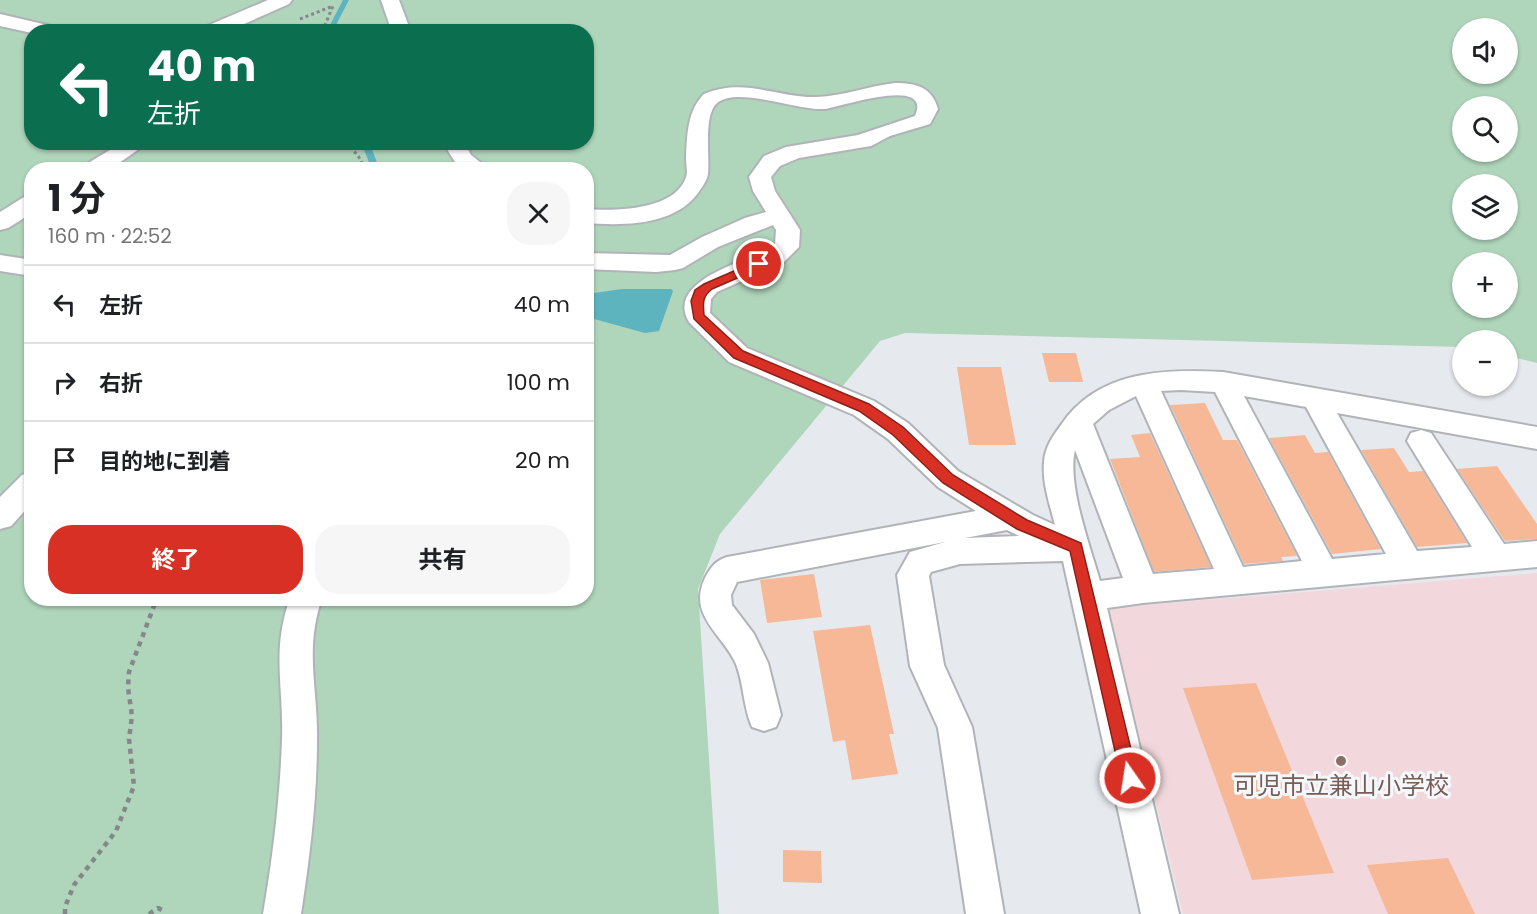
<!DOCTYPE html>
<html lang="ja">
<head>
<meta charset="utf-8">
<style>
	body { margin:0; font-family:Poppins,"Noto Sans JP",sans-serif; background:#f6f6f6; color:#202124; height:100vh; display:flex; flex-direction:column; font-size:22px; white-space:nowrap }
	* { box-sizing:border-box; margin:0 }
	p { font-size:20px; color:#757577 }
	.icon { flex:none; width:33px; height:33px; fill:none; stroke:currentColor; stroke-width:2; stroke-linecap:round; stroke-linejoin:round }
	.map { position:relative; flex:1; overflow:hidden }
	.details { position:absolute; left:24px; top:162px; width:570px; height:444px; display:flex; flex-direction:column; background:#fff; border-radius:24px; box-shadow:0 2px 4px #0004 }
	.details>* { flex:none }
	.banner { position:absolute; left:24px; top:24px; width:570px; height:126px; border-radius:24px; box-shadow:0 2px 4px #0004; background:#0b6e4f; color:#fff; overflow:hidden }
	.controls { position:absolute; left:1452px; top:18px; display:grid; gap:12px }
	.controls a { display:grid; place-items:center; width:66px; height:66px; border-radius:50%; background:#fff; box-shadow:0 2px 4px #0004; font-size:30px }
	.pin { position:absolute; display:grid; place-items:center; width:51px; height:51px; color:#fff; margin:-26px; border:3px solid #fff; border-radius:50%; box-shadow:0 2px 6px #0007 }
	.me { position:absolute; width:66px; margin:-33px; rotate:347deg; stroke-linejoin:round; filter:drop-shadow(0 0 4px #0008) }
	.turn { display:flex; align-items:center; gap:21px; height:126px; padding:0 24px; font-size:27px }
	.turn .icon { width:78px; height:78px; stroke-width:2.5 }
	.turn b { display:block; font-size:42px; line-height:51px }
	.round { display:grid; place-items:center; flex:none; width:63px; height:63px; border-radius:24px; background:#f6f6f6 }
	.headline { display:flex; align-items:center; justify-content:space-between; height:102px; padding:0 24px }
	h1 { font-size:36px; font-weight:700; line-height:45px }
	.primary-button { display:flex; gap:12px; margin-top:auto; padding:12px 24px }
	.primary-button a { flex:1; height:69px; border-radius:24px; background:#d93025; color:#fff; font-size:24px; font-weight:700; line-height:69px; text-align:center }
	.primary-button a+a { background:#f6f6f6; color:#202124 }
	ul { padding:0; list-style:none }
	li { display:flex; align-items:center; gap:18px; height:78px; padding:0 24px; border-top:2px solid #e0e0e0 }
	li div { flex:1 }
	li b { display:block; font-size:22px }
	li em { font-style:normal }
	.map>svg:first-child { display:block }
	.education { fill:#f2d8dc }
	.green { fill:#afd5bb; fill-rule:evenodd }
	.water { fill:#5eb4be }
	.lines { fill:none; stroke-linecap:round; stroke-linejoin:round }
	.stream { fill:#5eb4be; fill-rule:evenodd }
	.building { fill:#f6b897 }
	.minor-casing { stroke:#b0b3b8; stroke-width:4 }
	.path-far1 { stroke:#85878a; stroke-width:3; stroke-dasharray:3 3; stroke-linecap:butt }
	.path { stroke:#85878a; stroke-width:4.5; stroke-dasharray:5 5; stroke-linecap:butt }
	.minor { fill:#fff; fill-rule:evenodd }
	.route { fill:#d93025; stroke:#8d1f18; stroke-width:1.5 }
	.education-dot { fill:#8d6e63; stroke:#f4f7fb; stroke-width:2 }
	.labels { text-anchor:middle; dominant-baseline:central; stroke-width:6; stroke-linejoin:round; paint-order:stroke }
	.near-education-label { font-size:24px; fill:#785e54; stroke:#f4f7fb }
</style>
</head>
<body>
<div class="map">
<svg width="1537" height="914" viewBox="0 0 1537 914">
	<rect width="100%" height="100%" fill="#e6eaee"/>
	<polygon class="education" points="1537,573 1537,914 1183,914 1108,608"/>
	<path class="green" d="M0,0H1537V363L1508,356V340H1462V347L905,333L880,341L720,534L698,589L719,914H0ZM1462,28H1508V74H1462ZM32,32H586V142H32ZM1462,106H1508V152H1462ZM32,170H586V598H32ZM1462,184H1508V230H1462ZM1462,262H1508V308H1462Z"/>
	<polygon class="water" points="622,289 671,289 673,291 659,331 645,333 587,317 587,294"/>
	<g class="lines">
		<g class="stream">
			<polygon points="343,0 349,0 337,23 337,32 330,32 331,23"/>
			<polygon points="361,142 369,142 380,170 372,170"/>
			<polygon points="32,230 32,236 28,235 28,231"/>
		</g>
	</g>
	<g class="building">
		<polygon points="1042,353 1076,353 1083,382 1049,382"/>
		<polygon points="957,367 1001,367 1016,445 969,445"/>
		<polygon points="1205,403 1223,440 1237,440 1297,556 1281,557 1283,561 1244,564 1170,405"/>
		<polygon points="1150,433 1211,567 1154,572 1110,459 1140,457 1131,435"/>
		<polygon points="1305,435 1315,453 1328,452 1381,549 1332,554 1269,438"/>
		<polygon points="1394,448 1409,472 1423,471 1467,543 1417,547 1361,450"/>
		<polygon points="1497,466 1537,524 1537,539 1505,541 1457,469"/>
		<polygon points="814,574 822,617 767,623 760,580"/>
		<polygon points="870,625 894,734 889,734 898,774 852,780 845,740 833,742 813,631"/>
		<polygon points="1256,683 1334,873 1252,880 1183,688"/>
		<polygon points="783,850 821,851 822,883 783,882"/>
		<polygon points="1448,858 1475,914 1388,914 1367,865"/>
	</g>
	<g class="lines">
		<g class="minor-casing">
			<g id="minor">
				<polygon points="268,0 292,0 289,4 226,32 200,32 202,28"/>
				<polygon points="381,0 399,0 411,32 392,32"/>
				<polygon points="0,14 60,28 62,32 32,33 0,26"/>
				<path d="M895,83C916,83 932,87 938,109L930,124L890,136L871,146L799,158L780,166L771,177L775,191L800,230L799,247L784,262L717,292L711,299L710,313L747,348L874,401L908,423L958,471L1033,515L1055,525C1050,505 1042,483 1044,462C1045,447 1053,436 1061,425C1098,370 1164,369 1223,372L1537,427V449L1337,413L1417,551L1472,547L1407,441L1411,433L1421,430L1431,433L1504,544L1537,541V567L1143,603L1107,608L1179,914H1141L1063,561L960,564L931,572L929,576L944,665L972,727L1004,914H966L938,728L910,666L897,575L910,552L945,542L737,582L731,595L732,605L754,634L768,663L781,715L776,727L764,731L752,727C743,707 744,684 736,664C723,634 687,616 705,578C711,567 715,561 727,557L976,511L938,487L888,439L854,415L729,362L689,322C665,282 742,262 768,250L775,244L776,230L773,225L718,247L683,268L675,270L656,272L586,269V253L670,255L702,237L745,218L766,212L753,191L749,177L764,156L786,147L858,135L915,116C933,75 840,107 825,109C798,111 738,86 717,103C703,115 710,157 708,174C707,180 703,186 700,190C677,226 624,226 586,223V209C614,211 675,211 686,177C688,172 686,164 686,159C687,136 687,111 704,94C746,77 776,98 817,97C843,96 869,86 895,83ZM1181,390L1215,392L1302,561L1243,567L1161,391ZM1136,396L1214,569L1153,574L1093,424L1109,410ZM1244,396L1306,407L1386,554L1332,559ZM1075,450L1123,578L1100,581C1090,546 1067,485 1075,450ZM1007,530L1019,536L965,538Z"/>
				<polygon points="123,142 149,142 109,170 82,170 85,165"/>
				<path d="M443,142H464L471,155L490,170C458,170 459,170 443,142Z"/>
				<polygon points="32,195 32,213 8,228 0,230 0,212 24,197"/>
				<polygon points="0,255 32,260 32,276 0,271"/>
				<polygon points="32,471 32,503 11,526 0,529 0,497 22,475"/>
				<path d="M290,598H322C304,651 318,687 317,740C317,798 310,856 301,914H263C273,856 280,798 282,740C284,687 271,651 290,598Z"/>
			</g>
		</g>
		<g class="path-far1">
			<polyline points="300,19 333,6 322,32"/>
			<polyline points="347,142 361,160 364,170"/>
		</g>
		<g class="path">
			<polyline points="65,914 65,907 74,885 116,831 134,786 129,739 132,716 128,688 129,672 157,598"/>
			<polyline points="149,914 158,908 162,910 161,914"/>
		</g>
		<use href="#minor" class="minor"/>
	</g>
	<path class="route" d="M759,260L765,264L763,267L712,289C702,297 703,303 704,315L743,351L869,404L903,427L953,475L1027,520L1081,543L1138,778L1136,784L1130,787L1123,784L1121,778L1070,551L1017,529L943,483L893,435L859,411L734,358L694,319L691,301L695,290L704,284Z"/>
	<circle class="education-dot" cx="1341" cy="761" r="6"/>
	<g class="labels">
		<g class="near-education-label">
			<text x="1341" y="785">可児市立兼山小学校</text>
		</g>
	</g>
</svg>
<div class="controls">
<a><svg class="icon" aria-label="sound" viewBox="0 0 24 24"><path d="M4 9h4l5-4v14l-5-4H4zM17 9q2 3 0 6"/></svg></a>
<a><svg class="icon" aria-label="search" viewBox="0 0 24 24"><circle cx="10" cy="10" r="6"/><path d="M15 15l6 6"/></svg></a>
<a><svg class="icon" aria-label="layers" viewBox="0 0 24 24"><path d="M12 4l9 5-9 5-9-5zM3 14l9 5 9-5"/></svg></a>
<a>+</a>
<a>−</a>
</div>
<div class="pin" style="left:759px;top:264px;background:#d93025"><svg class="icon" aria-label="arrive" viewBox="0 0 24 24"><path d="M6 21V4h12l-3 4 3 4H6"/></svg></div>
<svg class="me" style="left:1130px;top:778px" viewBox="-20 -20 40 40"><circle r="17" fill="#d93025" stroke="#fff" stroke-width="3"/><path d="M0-11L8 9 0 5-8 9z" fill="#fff"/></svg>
<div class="banner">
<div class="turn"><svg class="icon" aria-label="left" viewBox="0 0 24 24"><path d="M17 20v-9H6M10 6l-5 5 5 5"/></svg><div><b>40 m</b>左折</div></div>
</div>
<section class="details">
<div class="headline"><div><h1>1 分</h1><p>160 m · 22:52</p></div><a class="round"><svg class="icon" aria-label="close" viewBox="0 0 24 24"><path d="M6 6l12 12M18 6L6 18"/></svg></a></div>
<ul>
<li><svg class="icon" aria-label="left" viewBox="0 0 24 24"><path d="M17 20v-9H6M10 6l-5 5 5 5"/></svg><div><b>左折</b></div><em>40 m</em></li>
<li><svg class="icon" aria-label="right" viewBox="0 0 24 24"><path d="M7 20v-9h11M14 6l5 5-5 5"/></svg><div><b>右折</b></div><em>100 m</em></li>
<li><svg class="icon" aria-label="arrive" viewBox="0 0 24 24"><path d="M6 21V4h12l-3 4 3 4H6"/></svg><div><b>目的地に到着</b></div><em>20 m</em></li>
</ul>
<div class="primary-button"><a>終了</a><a>共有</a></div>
</section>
</div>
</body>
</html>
